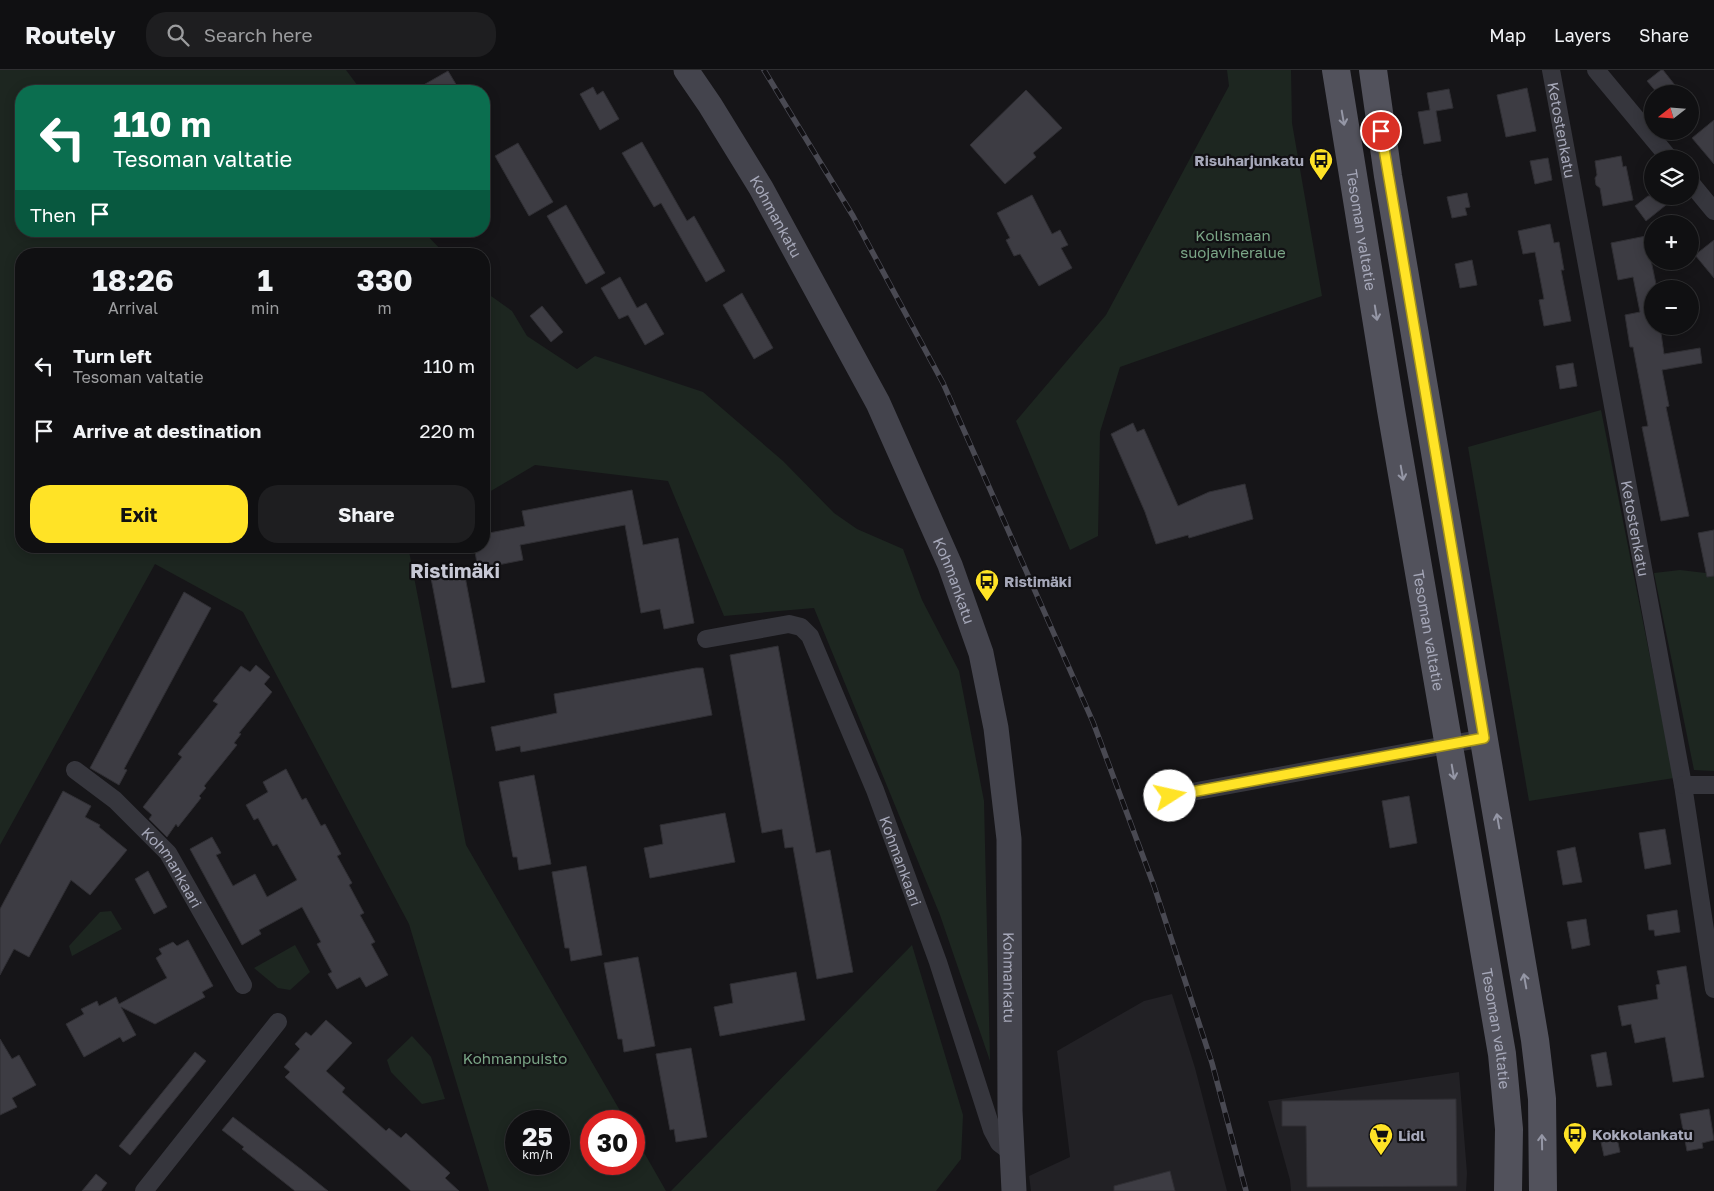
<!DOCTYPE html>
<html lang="en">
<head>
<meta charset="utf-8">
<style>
	body { margin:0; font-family:"Golos Text",sans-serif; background:#1e1e20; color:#f1f3f6; height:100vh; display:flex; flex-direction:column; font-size:19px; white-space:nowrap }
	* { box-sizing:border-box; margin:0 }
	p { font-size:16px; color:#9c9d9f }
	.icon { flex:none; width:28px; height:28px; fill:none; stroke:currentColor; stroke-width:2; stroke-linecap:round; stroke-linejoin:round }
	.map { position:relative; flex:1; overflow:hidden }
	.panel { position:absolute; left:15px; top:178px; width:475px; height:305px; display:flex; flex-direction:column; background:#101012; border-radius:20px; box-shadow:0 2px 12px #0003,0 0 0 1px #303032 }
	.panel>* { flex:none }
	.banner { position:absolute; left:15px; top:15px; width:475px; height:152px; border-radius:20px; box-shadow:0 2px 12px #0003,0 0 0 1px #303032; background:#0b6e4f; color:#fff; overflow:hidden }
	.needle { width:32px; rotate:253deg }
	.buttons { position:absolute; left:1644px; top:15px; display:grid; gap:10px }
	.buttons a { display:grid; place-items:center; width:55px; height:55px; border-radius:50%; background:#101012; box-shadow:0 2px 12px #0003,0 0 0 1px #303032; font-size:25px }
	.speed { position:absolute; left:505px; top:1040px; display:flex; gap:10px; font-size:25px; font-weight:700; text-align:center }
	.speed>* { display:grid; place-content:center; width:65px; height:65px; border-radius:50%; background:#101012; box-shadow:0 2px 12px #0003,0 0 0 1px #303032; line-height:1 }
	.speed small { font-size:12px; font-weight:400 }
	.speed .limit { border:8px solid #d22; background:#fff; color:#111 }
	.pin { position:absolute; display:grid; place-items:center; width:42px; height:42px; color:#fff; margin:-21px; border:2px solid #fff; border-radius:50%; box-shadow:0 1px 5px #0007 }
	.me { position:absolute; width:55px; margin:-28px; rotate:80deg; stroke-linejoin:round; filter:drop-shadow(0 0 4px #0008) }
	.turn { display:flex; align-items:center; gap:18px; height:105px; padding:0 15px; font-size:22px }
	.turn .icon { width:65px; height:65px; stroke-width:2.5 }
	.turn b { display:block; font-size:35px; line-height:42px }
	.then { display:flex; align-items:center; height:48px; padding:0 15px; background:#0003; gap:10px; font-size:19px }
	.eta { display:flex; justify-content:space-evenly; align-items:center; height:85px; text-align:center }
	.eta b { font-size:30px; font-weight:700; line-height:35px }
	.primary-button { display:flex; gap:10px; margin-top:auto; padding:10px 15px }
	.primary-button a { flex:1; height:58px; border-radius:20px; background:#ffe326; color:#111; font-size:20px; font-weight:700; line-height:58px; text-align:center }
	.primary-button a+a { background:#1e1e20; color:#f1f3f6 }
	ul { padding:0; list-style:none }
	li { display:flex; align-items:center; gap:15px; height:65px; padding:0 15px }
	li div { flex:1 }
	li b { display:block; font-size:19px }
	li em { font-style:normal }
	header { display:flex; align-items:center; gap:30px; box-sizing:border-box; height:70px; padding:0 25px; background:#101012; border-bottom:1px solid #303032 }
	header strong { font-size:24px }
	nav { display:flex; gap:28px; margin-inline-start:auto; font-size:18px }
	.search { width:350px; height:45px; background:#1e1e20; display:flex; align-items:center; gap:12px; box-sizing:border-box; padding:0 18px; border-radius:20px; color:#9c9d9f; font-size:19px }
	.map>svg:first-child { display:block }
	.built { fill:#222125 }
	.green { fill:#1d2620; fill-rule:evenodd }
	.building { fill:#3d3c43; stroke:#302f34 }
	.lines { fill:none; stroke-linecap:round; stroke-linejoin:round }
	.street { stroke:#36363d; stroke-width:18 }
	.secondary { stroke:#44444d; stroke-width:25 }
	.primary { stroke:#52525c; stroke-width:28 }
	.rail-casing { stroke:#494952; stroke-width:5.5 }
	.rail { stroke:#111013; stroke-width:4; stroke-dasharray:11; stroke-linecap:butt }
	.oneway { stroke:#9597a6 }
	.route-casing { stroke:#a69419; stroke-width:12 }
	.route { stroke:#ffe326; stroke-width:9 }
	.labels { text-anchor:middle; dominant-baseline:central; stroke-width:4.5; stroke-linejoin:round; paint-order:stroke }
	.street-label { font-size:15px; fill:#a6a8b9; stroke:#111013 }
	.poi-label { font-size:15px; font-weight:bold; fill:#a6a8b9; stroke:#111013; text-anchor:start }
	.park-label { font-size:15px; fill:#7ba687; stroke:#111013 }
	.district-label { font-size:20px; font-weight:bold; fill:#c7c8d5; stroke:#111013 }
</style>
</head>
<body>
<header>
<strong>Routely</strong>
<div class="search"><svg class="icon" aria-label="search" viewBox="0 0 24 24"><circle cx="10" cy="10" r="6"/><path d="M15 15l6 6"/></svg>Search here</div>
<nav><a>Map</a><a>Layers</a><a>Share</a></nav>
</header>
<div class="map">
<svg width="1714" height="1121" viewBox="0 0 1714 1121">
	<rect width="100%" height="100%" fill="#161518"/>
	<g class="built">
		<polygon points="1172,924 1195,998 1227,1121 1031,1121 1029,1106 1070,1087 1057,981 1144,931"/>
		<polygon points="1459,1002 1467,1103 1466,1121 1291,1121 1290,1110 1268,1031"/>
	</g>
	<g class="green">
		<path d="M0,0H346L358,16L356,21H21V161H423L445,184H21V476H408L466,775L626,1051H591V1094H634V1065L666,1121H489L409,854L243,542L155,494L0,775ZM559,1051V1094H516V1051Z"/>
		<polygon points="1227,0 1291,0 1292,53 1322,226 1120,297 1100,362 1098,466 1070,480 1016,351 1106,245 1229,16"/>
		<polygon points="484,221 512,241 527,266 577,299 595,286 703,322 783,391 834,443 857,459 903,479 922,530 959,601 984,731 990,991 940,845 814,538 724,546 668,411 535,395 484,425"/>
		<polygon points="1601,340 1674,708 1529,731 1468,377"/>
		<polygon points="1680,500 1714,504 1714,701 1694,700 1654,503"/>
		<polygon points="111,841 122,859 72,886 69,876 100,842"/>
		<polygon points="295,875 310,902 290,920 278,918 254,898"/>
		<polygon points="912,875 963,1045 961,1089 936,1121 671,1121"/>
		<polygon points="412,966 431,987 445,1029 422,1034 391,1002 387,990"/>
	</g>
	<g class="building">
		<polygon points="1661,0 1663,0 1682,24 1658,24 1647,11"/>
		<polygon points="448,1 460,21 413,21"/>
		<polygon points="593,17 597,25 603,21 619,49 600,60 580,24"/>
		<polygon points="1527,18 1536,61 1506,67 1497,25"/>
		<polygon points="1449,19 1453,38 1436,41 1441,71 1424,74 1418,42 1430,40 1427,23"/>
		<polygon points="1026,20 1062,58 1033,83 1036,87 1005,114 970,75"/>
		<polygon points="1714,50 1714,94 1692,68"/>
		<polygon points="642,72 687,151 694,146 725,201 706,212 661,133 654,137 622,83"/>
		<polygon points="518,73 553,132 529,146 495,86"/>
		<polygon points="1621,86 1623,97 1626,96 1633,130 1603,136 1600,118 1596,115 1595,108 1597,105 1595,91"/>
		<polygon points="1548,88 1552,110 1535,114 1530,91"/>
		<polygon points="1467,123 1470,137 1465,138 1467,145 1452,148 1447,127"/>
		<polygon points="1032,125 1052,164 1060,160 1068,175 1061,178 1072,198 1039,216 1020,184 1014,186 1006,170 1010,168 997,143"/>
		<polygon points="1648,126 1660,126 1666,135 1646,151 1635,136"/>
		<polygon points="566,135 605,203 586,214 547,146"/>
		<polygon points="1550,154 1554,173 1559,172 1564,200 1561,200 1571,251 1544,256 1539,230 1544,229 1535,182 1523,184 1518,161"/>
		<polygon points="1646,166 1657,219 1652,219 1652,256 1660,256 1664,284 1700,278 1702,293 1662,300 1669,336 1666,337 1689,446 1661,451 1642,357 1648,356 1633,277 1630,277 1625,245 1640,242 1633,207 1618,210 1611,173"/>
		<polygon points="1714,170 1714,208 1695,185"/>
		<polygon points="1472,190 1477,215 1460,218 1455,194"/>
		<polygon points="620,207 637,238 646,233 664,264 645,275 628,245 619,249 601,218"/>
		<polygon points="742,223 773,278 754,289 723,235"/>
		<polygon points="542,236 563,262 551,272 530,246"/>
		<polygon points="1573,293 1577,316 1560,319 1556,296"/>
		<polygon points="1133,353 1137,362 1144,359 1178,436 1209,422 1245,414 1253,449 1189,468 1188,465 1156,474 1145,442 1111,364"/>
		<polygon points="632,420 643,475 678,468 694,553 664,559 660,539 641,543 625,455 520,475 523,490 478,499 474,476 484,476 484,464 525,456 522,441"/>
		<polygon points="1714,460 1714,506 1707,507 1698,463"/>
		<polygon points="464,501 485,612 452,618 431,508"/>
		<polygon points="184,522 211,538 124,699 127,700 119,715 90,698"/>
		<polygon points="778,576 816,783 830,780 853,902 817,909 793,777 785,778 782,759 762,763 730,585"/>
		<polygon points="256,595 270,607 264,614 272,622 239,663 241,664 234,673 237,675 204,716 206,718 199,726 201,728 178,757 176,754 167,767 149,749 152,745 143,737 182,687 178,684 218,634 213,631 241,596 250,602"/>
		<polygon points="696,598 703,598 712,645 521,682 520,676 496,681 491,657 557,643 554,624"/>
		<polygon points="286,699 302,730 306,728 321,756 325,754 341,784 337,786 352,813 349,815 364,843 360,845 375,872 371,874 388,905 366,917 360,907 337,919 328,904 332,902 317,874 321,872 302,837 259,860 261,864 242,875 190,779 212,767 221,783 216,785 233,816 255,804 267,827 297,810 277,774 273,776 258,748 254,750 246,735 268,722 263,712"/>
		<polygon points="534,705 551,794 519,800 517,787 513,787 499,712"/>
		<polygon points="63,721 91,736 85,747 100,755 99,757 127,780 90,825 71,810 29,887 14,879 0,905 0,839"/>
		<polygon points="1409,726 1417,773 1390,778 1382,731"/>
		<polygon points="725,743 735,792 650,808 644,778 663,774 660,755"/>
		<polygon points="1665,759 1671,794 1645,799 1639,763"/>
		<polygon points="1575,777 1582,812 1563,815 1557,781"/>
		<polygon points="586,796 602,885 571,891 569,878 565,878 552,802"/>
		<polygon points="148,801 167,837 154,844 135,809"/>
		<polygon points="1677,840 1680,862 1655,866 1654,860 1649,860 1647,845"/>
		<polygon points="1586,849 1590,875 1572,879 1567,852"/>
		<polygon points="188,870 213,916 202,922 205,927 155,954 121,937 136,965 123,972 120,967 84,987 66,954 84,944 81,939 97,931 99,936 116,927 119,934 167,908 156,888 162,884 159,879 173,872 177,876"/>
		<polygon points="638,887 655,976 624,982 622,969 618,969 604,893"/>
		<polygon points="1686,896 1704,1007 1673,1012 1665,967 1635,973 1631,954 1622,956 1618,936 1658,929 1656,915 1660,914 1657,901"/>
		<polygon points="796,902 805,950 720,966 714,937 733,933 730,914"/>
		<polygon points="326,950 352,973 326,1001 345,1018 342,1022 386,1061 389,1058 401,1068 406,1063 450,1103 445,1108 459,1121 411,1121 285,1007 290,1002 284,997 300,979 295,974 306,962 311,966"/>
		<polygon points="0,969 12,989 19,985 36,1015 12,1028 17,1037 0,1045"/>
		<polygon points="691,978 707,1067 676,1072 674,1059 670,1060 656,984"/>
		<polygon points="195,982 206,991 130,1085 119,1076"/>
		<polygon points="1606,982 1612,1015 1597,1017 1591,985"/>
		<polygon points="1456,1029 1457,1116 1307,1117 1306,1056 1282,1056 1282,1031"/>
		<polygon points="1709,1039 1714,1070 1702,1073 1703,1078 1687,1081 1680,1044"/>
		<polygon points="233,1047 302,1100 328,1121 295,1121 242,1079 244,1077 222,1060"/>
		<polygon points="1615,1059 1620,1082 1604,1086 1599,1063"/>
		<polygon points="1170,1101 1175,1121 1114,1121 1114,1116"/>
		<polygon points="96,1104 107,1113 101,1121 82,1121"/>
	</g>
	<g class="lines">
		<g class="street">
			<path id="s1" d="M1551,0L1683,715L1714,919"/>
			<polyline points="1596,0 1670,89"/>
			<polyline points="1690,112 1714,141"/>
			<path id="s2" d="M706,569L789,554L801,557L810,566L875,720L938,892L992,1060L999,1073L1011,1082"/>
			<path id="s3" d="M75,700L115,730L168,783L243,915"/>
			<polyline points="1683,715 1714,715"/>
			<polyline points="1170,726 1484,668"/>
			<polyline points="144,1121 278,952"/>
		</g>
		<path class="secondary" id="s4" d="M686,0L710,35L761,118L878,333L950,495L981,583L996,658L1009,769L1010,1041L1014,1121"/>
		<g class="primary">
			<path id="s5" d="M1336,0L1391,340L1502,984L1509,1059L1508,1121"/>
			<polyline points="1373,0 1388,106 1535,970 1542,1029 1543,1121"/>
		</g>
		<g class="rail-casing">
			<polyline id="rail" points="764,0 853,146 943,313 1093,652 1154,816 1212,993 1246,1121"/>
		</g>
		<use href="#rail" class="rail"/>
	</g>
	<defs><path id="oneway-shaft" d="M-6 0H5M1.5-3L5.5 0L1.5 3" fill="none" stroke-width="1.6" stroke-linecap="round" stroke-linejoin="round" transform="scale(1.25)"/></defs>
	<g class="oneway">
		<use href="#oneway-shaft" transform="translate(1343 48) rotate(80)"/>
		<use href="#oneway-shaft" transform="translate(1376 243) rotate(81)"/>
		<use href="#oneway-shaft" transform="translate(1402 403) rotate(80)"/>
		<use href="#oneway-shaft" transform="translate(1453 702) rotate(80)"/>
		<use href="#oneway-shaft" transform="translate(1498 751) rotate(-100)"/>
		<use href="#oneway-shaft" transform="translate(1525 911) rotate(-100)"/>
		<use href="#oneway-shaft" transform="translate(1542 1072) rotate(-91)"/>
	</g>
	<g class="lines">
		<g class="route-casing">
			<polyline id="route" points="1170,726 1484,668 1381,61"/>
		</g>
		<use href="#route" class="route"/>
	</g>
	<defs>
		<g id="bus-pin" transform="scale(1.25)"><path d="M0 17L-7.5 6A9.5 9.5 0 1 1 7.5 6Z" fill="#ffe326" stroke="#111013"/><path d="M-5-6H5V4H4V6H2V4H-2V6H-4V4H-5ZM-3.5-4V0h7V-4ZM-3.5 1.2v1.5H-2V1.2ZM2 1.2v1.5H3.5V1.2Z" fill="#111"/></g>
		<g id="supermarket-pin" transform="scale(1.25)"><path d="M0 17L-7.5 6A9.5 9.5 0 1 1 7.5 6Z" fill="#ffe326" stroke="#111013"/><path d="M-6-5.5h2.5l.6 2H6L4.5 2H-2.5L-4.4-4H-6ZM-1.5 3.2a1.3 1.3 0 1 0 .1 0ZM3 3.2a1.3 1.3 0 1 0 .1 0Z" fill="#111"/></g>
	</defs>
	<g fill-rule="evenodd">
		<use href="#bus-pin" x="1321" y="90"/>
		<use href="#bus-pin" x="987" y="511"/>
		<use href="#bus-pin" x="1575" y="1064"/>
		<use href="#supermarket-pin" x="1381" y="1065"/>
	</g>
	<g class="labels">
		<g class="street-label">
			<text stroke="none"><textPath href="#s1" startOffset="61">Ketostenkatu</textPath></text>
			<text stroke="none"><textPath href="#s4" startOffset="172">Kohmankatu</textPath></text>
			<text stroke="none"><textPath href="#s5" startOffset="162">Tesoman valtatie</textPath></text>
			<text stroke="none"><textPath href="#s1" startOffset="466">Ketostenkatu</textPath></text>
			<text stroke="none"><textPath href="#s4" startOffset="578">Kohmankatu</textPath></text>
			<text stroke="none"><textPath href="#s5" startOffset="568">Tesoman valtatie</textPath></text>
			<text stroke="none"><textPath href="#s2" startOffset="352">Kohmankaari</textPath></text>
			<text stroke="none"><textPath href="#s3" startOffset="139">Kohmankaari</textPath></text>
			<text stroke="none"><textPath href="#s4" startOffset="982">Kohmankatu</textPath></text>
			<text stroke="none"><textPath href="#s5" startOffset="972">Tesoman valtatie</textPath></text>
		</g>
		<g class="poi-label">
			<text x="1304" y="90" text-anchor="end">Risuharjunkatu</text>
			<text x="1004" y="511">Ristimäki</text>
			<text x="1592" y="1064">Kokkolankatu</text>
			<text x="1398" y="1065">Lidl</text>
		</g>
		<g class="park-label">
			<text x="1233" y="165">Kolismaan<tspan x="1233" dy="17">suojaviheralue</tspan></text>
			<text x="515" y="988">Kohmanpuisto</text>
		</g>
		<g class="district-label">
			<text x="455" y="500">Ristimäki</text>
		</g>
	</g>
</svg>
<div class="buttons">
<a><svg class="needle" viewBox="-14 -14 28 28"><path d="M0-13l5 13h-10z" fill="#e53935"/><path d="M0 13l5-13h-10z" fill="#9c9d9f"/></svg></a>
<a><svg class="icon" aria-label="layers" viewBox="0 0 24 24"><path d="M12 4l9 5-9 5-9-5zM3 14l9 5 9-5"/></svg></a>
<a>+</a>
<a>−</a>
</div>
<div class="speed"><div>25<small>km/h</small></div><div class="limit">30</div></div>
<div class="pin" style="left:1381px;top:61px;background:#d93025"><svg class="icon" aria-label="arrive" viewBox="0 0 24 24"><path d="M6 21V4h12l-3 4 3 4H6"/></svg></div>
<svg class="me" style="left:1170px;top:726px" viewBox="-20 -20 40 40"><circle r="19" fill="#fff"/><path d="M0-13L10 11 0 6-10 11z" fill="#ffe326"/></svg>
<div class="banner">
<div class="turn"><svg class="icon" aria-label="left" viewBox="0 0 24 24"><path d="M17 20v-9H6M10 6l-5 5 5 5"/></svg><div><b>110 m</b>Tesoman valtatie</div></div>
<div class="then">Then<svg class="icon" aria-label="arrive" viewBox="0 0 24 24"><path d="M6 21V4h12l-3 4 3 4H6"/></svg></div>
</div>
<section class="panel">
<div class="eta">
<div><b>18:26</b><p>Arrival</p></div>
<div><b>1</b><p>min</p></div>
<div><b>330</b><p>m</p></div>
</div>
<ul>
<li><svg class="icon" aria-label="left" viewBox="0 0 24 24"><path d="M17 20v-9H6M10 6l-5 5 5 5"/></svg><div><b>Turn left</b><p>Tesoman valtatie</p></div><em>110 m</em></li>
<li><svg class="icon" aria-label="arrive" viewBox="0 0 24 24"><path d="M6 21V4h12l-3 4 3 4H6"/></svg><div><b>Arrive at destination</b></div><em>220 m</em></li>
</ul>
<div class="primary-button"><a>Exit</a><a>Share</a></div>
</section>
</div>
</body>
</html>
